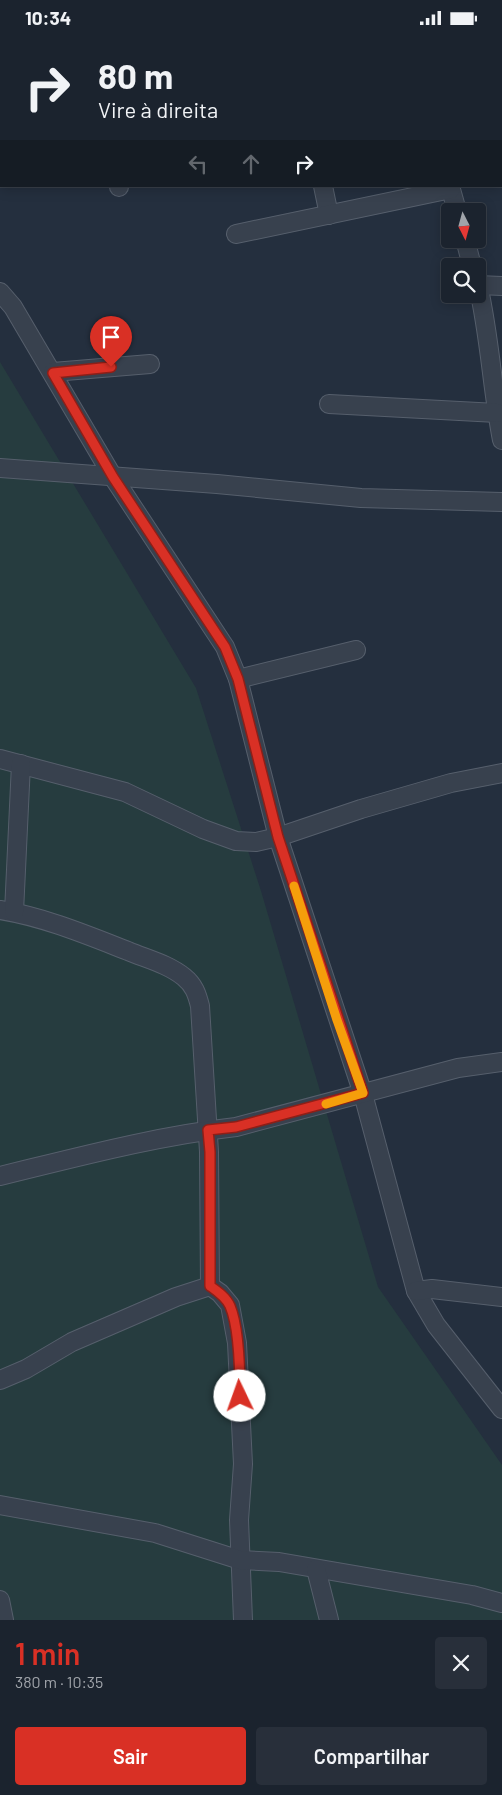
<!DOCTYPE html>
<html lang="pt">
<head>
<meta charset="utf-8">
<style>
	body { margin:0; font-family:Barlow,sans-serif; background:#282f3a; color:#f1f3f6; height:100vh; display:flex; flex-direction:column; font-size:19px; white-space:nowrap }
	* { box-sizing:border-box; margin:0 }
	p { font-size:16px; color:#a0a4aa }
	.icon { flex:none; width:28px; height:28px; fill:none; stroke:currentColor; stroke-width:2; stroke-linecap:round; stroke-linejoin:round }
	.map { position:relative; height:1585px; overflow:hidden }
	.sheet { display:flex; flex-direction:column; background:#1b232e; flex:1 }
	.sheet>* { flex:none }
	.top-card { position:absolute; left:0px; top:0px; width:502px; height:152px; box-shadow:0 2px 12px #0003,0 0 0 1px #39404a; background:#1b232e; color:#f1f3f6; overflow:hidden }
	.needle { width:32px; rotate:174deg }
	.controls { position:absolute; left:441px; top:168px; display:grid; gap:10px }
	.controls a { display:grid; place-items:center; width:45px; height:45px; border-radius:5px; background:#1b232e; box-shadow:0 2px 12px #0003,0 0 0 1px #39404a; font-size:25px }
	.pin { position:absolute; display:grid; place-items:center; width:42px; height:42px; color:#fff; margin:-51px -21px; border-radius:50% 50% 50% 0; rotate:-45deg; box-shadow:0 0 5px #0007 }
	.pin .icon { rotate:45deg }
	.me { position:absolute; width:55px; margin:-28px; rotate:357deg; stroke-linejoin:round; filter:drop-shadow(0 0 4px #0008) }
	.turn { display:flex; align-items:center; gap:18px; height:105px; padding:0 15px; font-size:22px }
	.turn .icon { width:65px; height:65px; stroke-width:2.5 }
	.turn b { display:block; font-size:35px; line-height:42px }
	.lanes { display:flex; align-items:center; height:48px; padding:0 15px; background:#0003; justify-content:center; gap:25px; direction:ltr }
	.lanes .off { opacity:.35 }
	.round { display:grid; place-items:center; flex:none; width:52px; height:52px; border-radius:5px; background:#282f3a }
	.headline { display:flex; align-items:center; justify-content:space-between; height:85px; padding:0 15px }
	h1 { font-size:30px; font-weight:600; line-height:38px; color:#d93025 }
	.action { display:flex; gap:10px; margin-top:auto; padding:10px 15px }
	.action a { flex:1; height:58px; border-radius:5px; background:#d93025; color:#fff; font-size:20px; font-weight:600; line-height:58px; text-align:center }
	.action a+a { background:#282f3a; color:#f1f3f6 }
	.status { display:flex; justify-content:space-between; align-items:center; height:35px; padding:0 25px; background:#1b232e; direction:ltr }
	.status svg { height:14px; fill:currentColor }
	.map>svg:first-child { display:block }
	.green { fill:#263c3f }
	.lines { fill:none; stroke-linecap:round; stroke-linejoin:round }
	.minor-casing { stroke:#565f6c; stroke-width:20 }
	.minor { stroke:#38414e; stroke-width:18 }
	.route-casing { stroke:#8d1f18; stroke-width:12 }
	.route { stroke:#d93025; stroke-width:9 }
	.slow { stroke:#f59e0b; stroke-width:9 }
</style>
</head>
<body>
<div class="status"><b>10:34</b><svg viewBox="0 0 49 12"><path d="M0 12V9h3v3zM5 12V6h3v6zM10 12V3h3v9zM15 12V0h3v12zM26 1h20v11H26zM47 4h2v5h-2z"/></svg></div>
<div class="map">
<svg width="502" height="1585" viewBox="0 0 502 1585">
	<rect width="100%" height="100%" fill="#242f3e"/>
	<polygon class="green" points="0,327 196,653 261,856 378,1252 502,1430 502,1585 0,1585"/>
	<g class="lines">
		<g class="minor-casing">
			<g id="minor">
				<polyline points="254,0 296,1"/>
				<polyline points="403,0 403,1"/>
				<polyline points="141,1 148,0"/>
				<polyline points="436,1 446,1"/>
				<polyline points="501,4 502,4"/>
				<polyline points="0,24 1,23"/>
				<polyline points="119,151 119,152"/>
				<polyline points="323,151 329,180"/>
				<polyline points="450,151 457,176"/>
				<polyline points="236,199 451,154"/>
				<polyline points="465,204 472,231"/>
				<path d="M478,250C490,302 492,354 502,405"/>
				<polyline points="478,250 502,251"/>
				<polyline points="0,257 13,272 113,442 225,612 238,644 278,802 363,1059 416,1256 436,1290 502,1374"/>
				<polyline points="53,337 150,329"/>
				<polyline points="329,369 497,378"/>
				<polyline points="0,433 217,449 361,463 502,467"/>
				<polyline points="238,644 356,615"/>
				<polyline points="0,724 125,757 203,794 236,806 256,807 278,802 361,774 451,748 502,738"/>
				<path d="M0,875C44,882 87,900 128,916C147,924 168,929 184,942C194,950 197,959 200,971L209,1117L210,1251L220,1258L230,1270L237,1308L243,1429L239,1485L243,1585"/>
				<polyline points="14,877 21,729"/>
				<path d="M0,1141C78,1122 156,1101 236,1092L458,1033L502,1027"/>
				<polyline points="416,1256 432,1254 502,1262"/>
				<polyline points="0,1345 26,1334 72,1307 176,1262 210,1251"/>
				<polyline points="0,1470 155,1498 240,1525 279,1527 472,1560 502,1568"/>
				<polyline points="316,1534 329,1585"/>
				<polyline points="0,1565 4,1585"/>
			</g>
		</g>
		<use href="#minor" class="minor"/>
	</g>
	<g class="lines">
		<g class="route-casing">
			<path id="route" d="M111,332L53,338L113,442L225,612L238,644L278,802L363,1058L236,1092L208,1095L210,1117V1251C217,1256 226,1262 230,1271C239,1292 240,1338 240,1361"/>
		</g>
		<use href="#route" class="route"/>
		<polyline class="slow" points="294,851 337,985 363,1058 326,1069"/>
	</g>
</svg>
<div class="controls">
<a><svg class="needle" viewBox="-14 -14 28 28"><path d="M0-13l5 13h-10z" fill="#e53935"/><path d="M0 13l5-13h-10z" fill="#a0a4aa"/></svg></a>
<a><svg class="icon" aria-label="search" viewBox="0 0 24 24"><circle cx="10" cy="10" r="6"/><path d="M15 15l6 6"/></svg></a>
</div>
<div class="pin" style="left:111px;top:332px;background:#d93025"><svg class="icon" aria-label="arrive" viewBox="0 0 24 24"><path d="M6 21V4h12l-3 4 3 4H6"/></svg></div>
<svg class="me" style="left:240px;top:1361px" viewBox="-20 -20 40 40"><circle r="19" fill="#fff"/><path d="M0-13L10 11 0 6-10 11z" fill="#d93025"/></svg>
<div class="top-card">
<div class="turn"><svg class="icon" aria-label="right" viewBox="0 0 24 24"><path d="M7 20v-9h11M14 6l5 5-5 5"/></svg><div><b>80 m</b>Vire à direita</div></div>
<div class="lanes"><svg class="icon off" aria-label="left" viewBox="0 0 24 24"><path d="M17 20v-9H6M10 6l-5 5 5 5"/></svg><svg class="icon off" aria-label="ahead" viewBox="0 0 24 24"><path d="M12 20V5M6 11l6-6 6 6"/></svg><svg class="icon" aria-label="right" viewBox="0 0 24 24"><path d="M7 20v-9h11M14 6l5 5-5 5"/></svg></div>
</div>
</div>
<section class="sheet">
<div class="headline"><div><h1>1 min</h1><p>380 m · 10:35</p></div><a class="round"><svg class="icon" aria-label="close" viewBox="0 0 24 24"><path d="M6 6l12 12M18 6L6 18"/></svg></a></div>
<div class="action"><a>Sair</a><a>Compartilhar</a></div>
</section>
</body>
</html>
